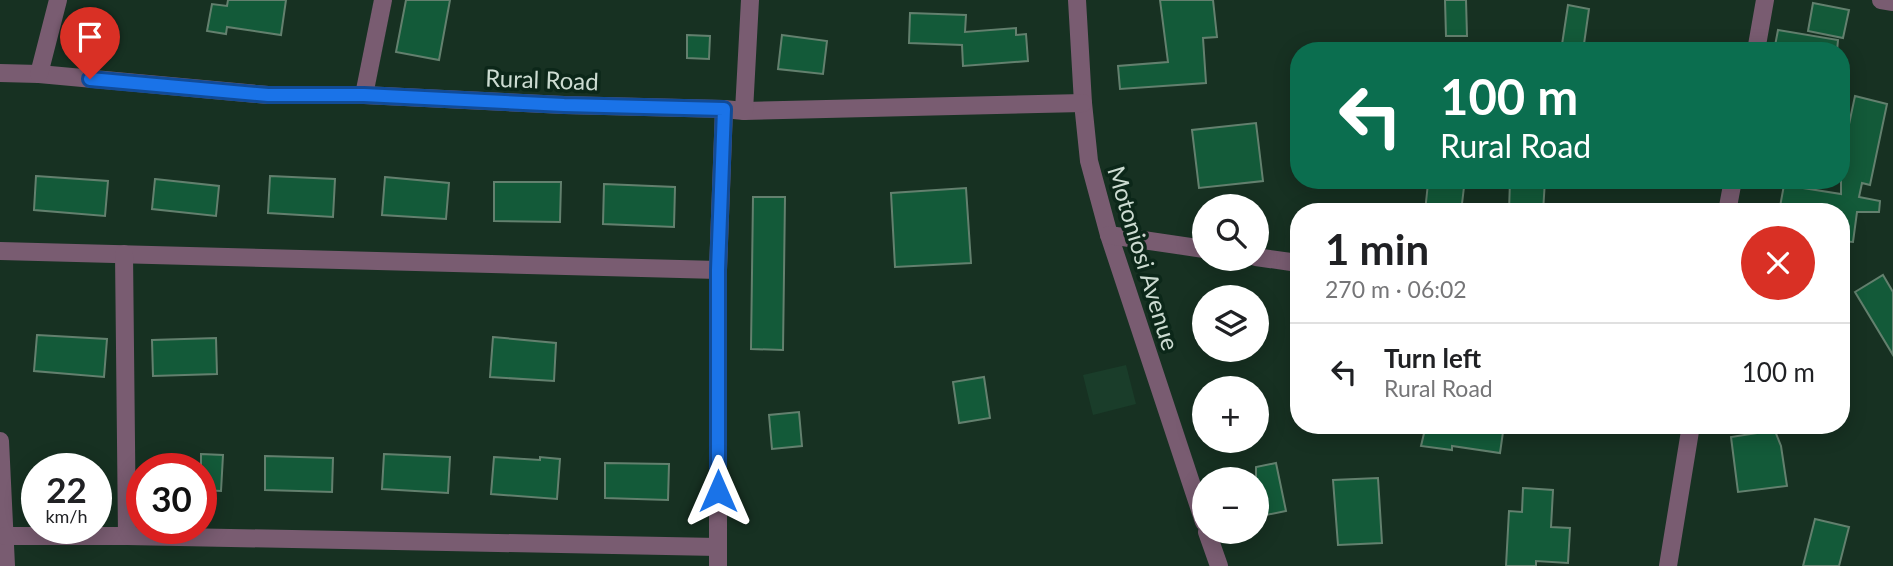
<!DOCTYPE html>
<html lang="en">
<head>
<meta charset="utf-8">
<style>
	body { margin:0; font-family:Lato,sans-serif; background:#f2f2f2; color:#202124; height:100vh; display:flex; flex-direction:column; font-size:26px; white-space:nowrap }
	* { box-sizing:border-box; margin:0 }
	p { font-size:23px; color:#757577 }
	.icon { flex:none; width:38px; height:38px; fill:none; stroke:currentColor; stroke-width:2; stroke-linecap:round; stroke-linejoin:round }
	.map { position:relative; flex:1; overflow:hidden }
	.drawer { position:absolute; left:1290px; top:203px; width:560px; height:231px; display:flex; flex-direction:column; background:#fff; border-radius:28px; box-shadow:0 4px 18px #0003 }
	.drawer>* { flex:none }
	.top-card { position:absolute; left:1290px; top:42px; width:560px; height:147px; border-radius:28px; box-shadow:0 4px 18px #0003; background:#0b6e4f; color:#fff; overflow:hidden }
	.controls { position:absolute; left:1192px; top:194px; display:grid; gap:14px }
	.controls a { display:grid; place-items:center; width:77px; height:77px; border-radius:50%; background:#fff; box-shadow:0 4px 18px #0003; font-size:35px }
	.speed { position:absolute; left:21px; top:453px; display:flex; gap:14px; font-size:35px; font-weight:700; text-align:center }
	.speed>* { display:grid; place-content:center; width:91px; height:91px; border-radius:50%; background:#fff; box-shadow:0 4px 18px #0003; line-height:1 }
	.speed small { font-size:18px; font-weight:400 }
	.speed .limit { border:10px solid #d22; background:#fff; color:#111 }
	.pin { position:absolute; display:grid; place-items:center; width:60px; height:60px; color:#fff; margin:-72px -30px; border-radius:50% 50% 50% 0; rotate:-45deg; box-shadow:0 0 7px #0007 }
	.pin .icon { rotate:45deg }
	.me { position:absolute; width:77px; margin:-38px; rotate:0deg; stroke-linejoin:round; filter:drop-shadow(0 0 5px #0008) }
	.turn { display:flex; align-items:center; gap:24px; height:147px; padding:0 35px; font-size:32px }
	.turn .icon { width:91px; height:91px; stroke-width:2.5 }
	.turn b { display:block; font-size:49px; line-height:60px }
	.round { display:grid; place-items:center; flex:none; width:74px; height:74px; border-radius:37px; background:#f2f2f2 }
	.headline { display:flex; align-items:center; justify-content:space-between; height:119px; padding:0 35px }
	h1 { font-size:42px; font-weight:700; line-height:52px }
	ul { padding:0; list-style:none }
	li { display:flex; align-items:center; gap:21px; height:98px; padding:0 35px; border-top:2px solid #e0e0e0 }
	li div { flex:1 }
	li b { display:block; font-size:26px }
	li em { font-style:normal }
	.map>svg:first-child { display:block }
	.built { fill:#1a3d2a }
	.building { fill:#135a39; stroke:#63806e; stroke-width:2 }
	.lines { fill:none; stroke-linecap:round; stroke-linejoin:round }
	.street { stroke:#795c71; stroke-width:18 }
	.route-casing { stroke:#114b97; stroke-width:18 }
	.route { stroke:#1a73e8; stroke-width:12 }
	.labels { text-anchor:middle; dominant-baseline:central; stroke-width:7; stroke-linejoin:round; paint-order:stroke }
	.street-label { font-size:24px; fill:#ccdbd1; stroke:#0c2719 }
</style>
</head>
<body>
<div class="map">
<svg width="1893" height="566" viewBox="0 0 1893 566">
	<rect width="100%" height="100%" fill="#173122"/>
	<polygon class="built" points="1126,365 1136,404 1093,415 1083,375"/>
	<g class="building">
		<polygon points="228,0 286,0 281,35 227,27 226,34 207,31 212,4 227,6"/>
		<polygon points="406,0 450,0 439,60 396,52"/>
		<polygon points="1160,0 1213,0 1217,37 1203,38 1206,83 1120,89 1118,66 1168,62"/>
		<polygon points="1445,0 1466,0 1467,36 1446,36"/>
		<polygon points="1813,3 1849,10 1843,38 1808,31"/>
		<polygon points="1568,5 1589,9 1583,51 1561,51"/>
		<polygon points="910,13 966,15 965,32 1016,28 1016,35 1026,34 1028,61 963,66 962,45 909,43"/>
		<polygon points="1778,30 1838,40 1837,51 1774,51"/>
		<polygon points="687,35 710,36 709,59 687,58"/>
		<polygon points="782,35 827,41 823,74 778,69"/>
		<polygon points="1855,96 1887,104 1870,185 1862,183 1859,197 1880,201 1879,212 1857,212 1853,242 1841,241 1841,212 1779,212 1784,185 1841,194 1841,162"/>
		<polygon points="1256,123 1263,181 1199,188 1192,130"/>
		<polygon points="36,176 108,181 105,216 34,210"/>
		<polygon points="270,176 335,179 333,217 268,213"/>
		<polygon points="385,177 449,183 446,219 382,215"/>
		<polygon points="155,179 219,186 216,216 152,209"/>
		<polygon points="1510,180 1545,180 1543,212 1509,212"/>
		<polygon points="494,182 561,182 560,222 494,221"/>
		<polygon points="1428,183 1464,187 1461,212 1425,212"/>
		<polygon points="604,184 675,187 674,227 603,224"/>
		<polygon points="966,188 971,263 895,267 891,193"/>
		<polygon points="753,197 785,197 783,350 751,349"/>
		<polygon points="1883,275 1893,292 1893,355 1855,292"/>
		<polygon points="37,335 107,339 104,377 34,371"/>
		<polygon points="493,337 556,343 554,381 490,377"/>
		<polygon points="216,338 217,374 153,376 152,340"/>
		<polygon points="984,377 990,418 959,423 953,382"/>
		<polygon points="799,412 802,446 772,449 769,415"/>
		<polygon points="1426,425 1504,425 1500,453 1452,446 1452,450 1421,446"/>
		<polygon points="1773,426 1781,446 1787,486 1738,492 1731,437 1757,433"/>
		<polygon points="201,454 223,455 221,491 201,490"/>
		<polygon points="384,454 450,457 448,493 382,489"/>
		<polygon points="265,456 333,458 332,492 265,490"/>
		<polygon points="494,457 540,460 540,457 560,459 557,499 491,494"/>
		<polygon points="605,463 669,464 668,500 605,498"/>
		<polygon points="1276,463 1286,511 1256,517 1256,467"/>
		<polygon points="1378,478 1382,543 1338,545 1333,480"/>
		<polygon points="1523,488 1553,490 1551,527 1570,528 1568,563 1536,561 1536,566 1506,566 1509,511 1522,512"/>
		<polygon points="1815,519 1849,527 1839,566 1803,566"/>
	</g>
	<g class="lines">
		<g class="street">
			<polyline points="1077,0 1083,103 1089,161 1109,235 1204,522"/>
			<polyline points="1881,0 1893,2"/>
			<polyline points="1756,51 1765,0"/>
			<polyline points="0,73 39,74 268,95 364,95 564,105 724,109 744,111 1083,103"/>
			<polyline points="39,74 58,0"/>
			<polyline points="364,95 383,0"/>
			<polyline points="744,111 750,0"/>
			<polyline points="1727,212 1733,180"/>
			<polyline points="1109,235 1204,249"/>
			<polyline points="0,251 718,270"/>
			<polyline points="124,254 127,536"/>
			<polyline points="1256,257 1298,263"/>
			<polyline points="0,441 6,566"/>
			<polyline points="1207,532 1219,566"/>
			<polyline points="5,536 127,536 718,547"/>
			<polyline points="718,566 718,270 724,109"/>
			<polyline points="1668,566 1691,425"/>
		</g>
	</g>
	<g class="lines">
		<g class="route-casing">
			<polyline id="route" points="90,79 268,95 364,95 564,105 724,109 718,270 718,491"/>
		</g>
		<use href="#route" class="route"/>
	</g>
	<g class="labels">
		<g class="street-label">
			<text transform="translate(542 79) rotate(2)">Rural Road</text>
			<text transform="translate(1144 258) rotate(73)">Motoniosi Avenue</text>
		</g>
	</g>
</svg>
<div class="controls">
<a><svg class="icon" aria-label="search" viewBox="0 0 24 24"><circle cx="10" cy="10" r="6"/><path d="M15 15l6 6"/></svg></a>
<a><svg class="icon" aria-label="layers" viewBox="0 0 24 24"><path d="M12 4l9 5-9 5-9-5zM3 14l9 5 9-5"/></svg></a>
<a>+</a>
<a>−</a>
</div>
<div class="speed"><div>22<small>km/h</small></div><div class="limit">30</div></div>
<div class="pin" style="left:90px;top:79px;background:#d93025"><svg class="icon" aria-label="arrive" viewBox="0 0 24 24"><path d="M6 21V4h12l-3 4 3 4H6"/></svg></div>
<svg class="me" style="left:718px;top:491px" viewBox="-20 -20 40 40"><path d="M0-17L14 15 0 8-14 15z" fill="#1a73e8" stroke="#fff" stroke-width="4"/></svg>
<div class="top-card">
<div class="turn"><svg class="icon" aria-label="left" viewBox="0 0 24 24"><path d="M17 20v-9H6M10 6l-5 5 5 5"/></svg><div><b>100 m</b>Rural Road</div></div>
</div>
<section class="drawer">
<div class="headline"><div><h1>1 min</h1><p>270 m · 06:02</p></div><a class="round" style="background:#d93025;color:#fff"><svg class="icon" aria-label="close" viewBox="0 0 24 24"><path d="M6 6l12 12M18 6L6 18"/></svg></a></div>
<ul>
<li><svg class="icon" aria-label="left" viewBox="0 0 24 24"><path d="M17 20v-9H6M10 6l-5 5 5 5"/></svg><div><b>Turn left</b><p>Rural Road</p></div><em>100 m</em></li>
</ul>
</section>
</div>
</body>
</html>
